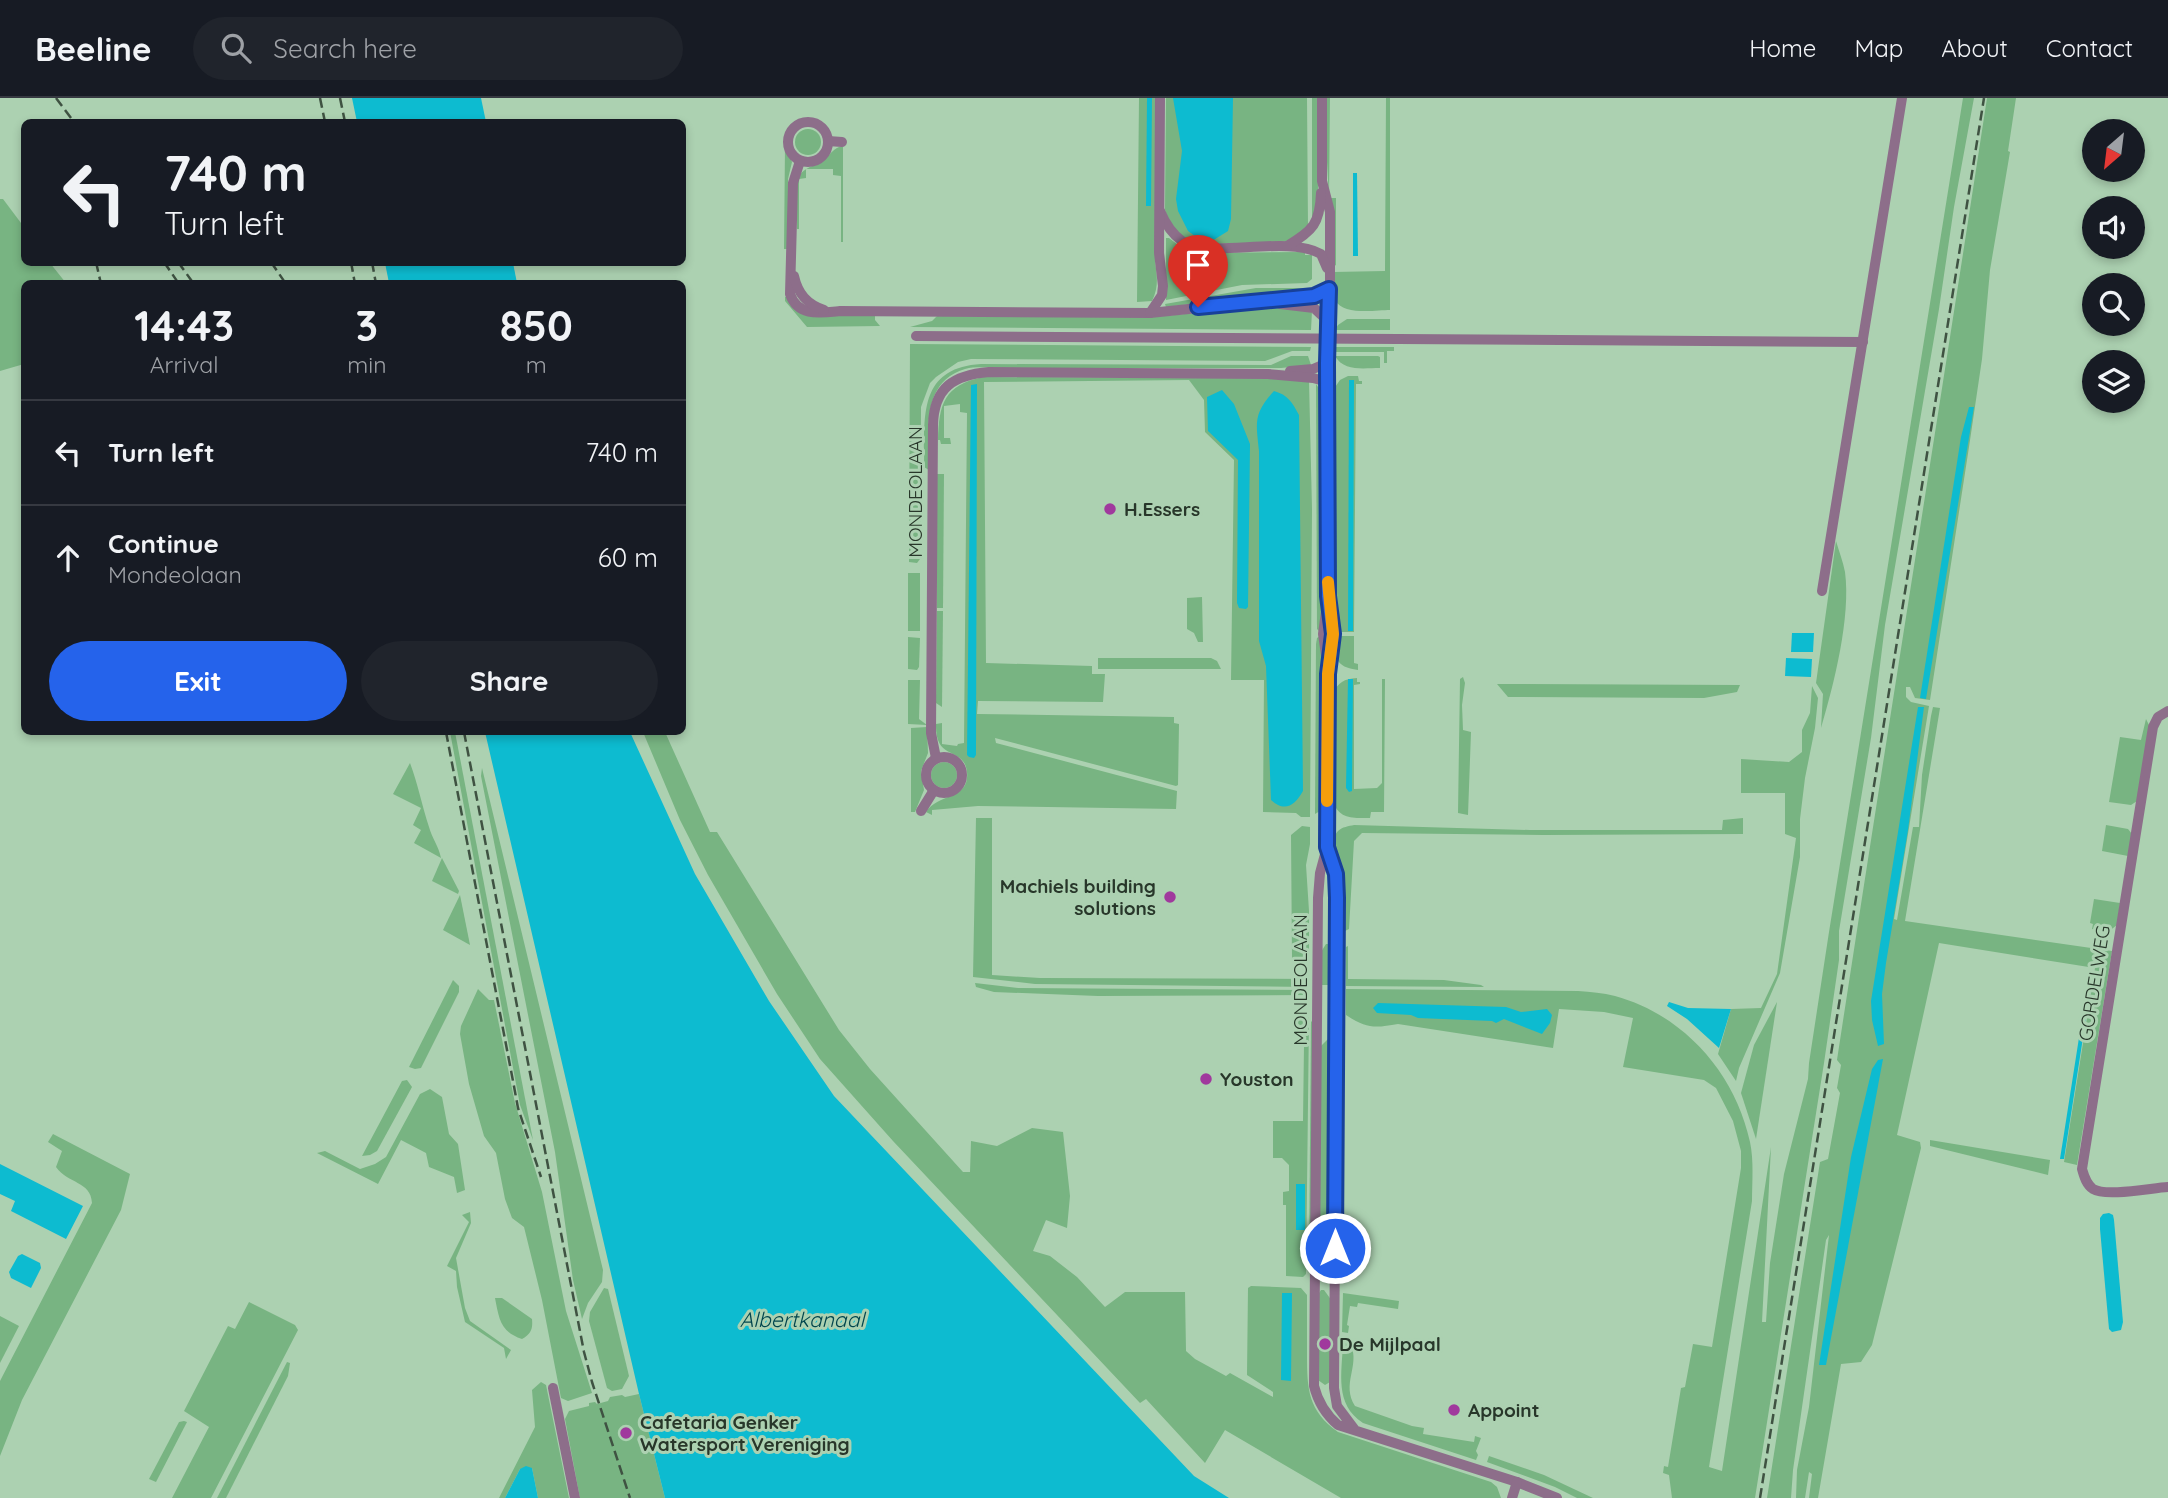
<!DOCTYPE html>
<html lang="en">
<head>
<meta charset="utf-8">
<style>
	body { margin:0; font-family:Quicksand,sans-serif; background:#20242c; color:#f1f3f6; height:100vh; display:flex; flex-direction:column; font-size:26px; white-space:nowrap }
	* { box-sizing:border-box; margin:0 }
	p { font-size:23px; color:#9ea1a6 }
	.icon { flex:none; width:38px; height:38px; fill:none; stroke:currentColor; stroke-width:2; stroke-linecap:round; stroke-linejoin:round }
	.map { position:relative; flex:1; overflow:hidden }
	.details { position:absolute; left:21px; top:182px; width:665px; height:455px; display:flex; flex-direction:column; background:#171b24; border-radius:10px; box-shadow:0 4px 10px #0003 }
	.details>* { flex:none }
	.top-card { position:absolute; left:21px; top:21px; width:665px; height:147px; border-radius:10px; box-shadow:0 4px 10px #0003; background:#171b24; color:#f1f3f6; overflow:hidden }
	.needle { width:46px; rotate:208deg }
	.fabs { position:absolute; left:2082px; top:21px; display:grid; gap:14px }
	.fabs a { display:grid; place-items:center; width:63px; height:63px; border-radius:50%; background:#171b24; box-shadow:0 4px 10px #0003; font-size:35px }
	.pin { position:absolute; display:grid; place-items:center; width:60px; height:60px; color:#fff; margin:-72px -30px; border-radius:50% 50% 50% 0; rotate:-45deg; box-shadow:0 0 7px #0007 }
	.pin .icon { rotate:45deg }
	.me { position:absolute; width:77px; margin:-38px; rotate:0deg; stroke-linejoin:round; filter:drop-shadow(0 0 5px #0008) }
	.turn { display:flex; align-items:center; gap:24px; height:147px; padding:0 28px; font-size:32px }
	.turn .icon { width:91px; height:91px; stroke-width:2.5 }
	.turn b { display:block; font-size:49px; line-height:60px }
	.eta { display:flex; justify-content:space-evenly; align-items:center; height:119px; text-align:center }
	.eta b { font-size:42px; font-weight:700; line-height:49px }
	.action { display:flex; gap:14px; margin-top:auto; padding:14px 28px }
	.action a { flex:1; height:80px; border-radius:42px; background:#2563eb; color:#fff; font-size:28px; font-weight:700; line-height:80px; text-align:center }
	.action a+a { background:#20242c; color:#f1f3f6 }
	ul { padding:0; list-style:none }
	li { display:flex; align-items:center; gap:21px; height:105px; padding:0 28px; border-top:2px solid #363941 }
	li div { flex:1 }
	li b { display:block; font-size:26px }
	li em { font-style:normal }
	header { display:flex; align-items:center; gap:42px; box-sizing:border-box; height:98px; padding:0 35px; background:#171b24; border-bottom:2px solid #363941 }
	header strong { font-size:33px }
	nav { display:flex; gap:38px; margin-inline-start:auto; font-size:24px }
	.search { width:490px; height:63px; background:#20242c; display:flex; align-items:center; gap:18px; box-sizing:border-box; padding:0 24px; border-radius:38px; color:#9ea1a6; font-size:26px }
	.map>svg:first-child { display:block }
	.green { fill:#78b482 }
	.water { fill:#0dbbd0 }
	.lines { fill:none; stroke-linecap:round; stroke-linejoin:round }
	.minor { stroke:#8d6e8a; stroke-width:10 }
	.rail { stroke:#3f5242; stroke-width:2.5; stroke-dasharray:10 5; stroke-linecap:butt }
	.route-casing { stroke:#184099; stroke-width:18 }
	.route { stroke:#2563eb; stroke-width:12 }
	.slow { stroke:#f59e0b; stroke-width:12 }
	.poi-dot { fill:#a0399d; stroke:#acd1b1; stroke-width:2.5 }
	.labels { text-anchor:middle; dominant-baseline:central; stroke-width:6; stroke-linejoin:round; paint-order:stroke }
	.street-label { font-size:19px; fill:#28372a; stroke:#acd1b1 }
	.poi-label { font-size:19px; font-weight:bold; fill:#28372a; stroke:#acd1b1; text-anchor:start }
	.water-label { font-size:21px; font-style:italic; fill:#00454d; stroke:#acd1b1 }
</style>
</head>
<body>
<header>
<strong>Beeline</strong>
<div class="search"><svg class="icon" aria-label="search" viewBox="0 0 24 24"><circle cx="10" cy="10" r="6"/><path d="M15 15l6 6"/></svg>Search here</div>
<nav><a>Home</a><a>Map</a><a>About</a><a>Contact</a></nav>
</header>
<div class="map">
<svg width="2168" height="1400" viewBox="0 0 2168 1400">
	<rect width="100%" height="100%" fill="#acd1b1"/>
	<g class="green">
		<path d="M1139,0H1156L1155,163C1157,178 1159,189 1152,203L1137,204Z"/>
		<path d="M1166,0H1307L1308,130C1302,134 1296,140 1289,142C1277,148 1199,147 1187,141C1174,134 1169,125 1165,112Z"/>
		<polygon points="1312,0 1318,0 1318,104 1312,124"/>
		<polygon points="1327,0 1330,0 1329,100 1336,100 1336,167 1333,169 1327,64"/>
		<path d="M1386,0H1390V212C1376,212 1343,218 1335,202C1332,195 1334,182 1333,174L1385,173Z"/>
		<path d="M1963,0H1974L1954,109L1939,211L1885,527L1871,640L1839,833V862L1824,965L1755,1400H1672L1669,1377L1663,1375L1664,1368L1668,1369L1681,1290L1685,1289L1693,1246L1712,1249L1741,1070V1053L1733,1023L1716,990L1704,982L1623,969L1633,920L1604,914L1559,911L1553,950L1398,926C1375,930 1367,931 1346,917V891L1578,893C1591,894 1603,895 1615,898C1684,917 1735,975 1750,1044C1754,1063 1752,1084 1752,1103L1709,1369L1722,1373L1771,1049L1762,1224H1766L1770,1165L1784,1076L1808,981L1809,965L1829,834Z"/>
		<path d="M1987,0H2016L2008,53L2010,54L1990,172L1982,261L1969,349L1930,602L1915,600L1910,589H1906V599L1911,604L1929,608L1894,821L1897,822L1913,729H1919L1922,677L1931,618L1933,609L1940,610L1905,823L2112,853L2077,1067L2064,1064L2095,870L1939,845L1897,1037L1920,1044L1921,1050L1872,1247L1861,1264L1841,1266L1818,1400H1809L1812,1376L1809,1374L1805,1400H1796L1797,1372L1809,1309L1829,1137L1826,1142L1793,1372L1791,1400H1767L1820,1064L1828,1061L1840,995L1837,990L1841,967L1837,962C1886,641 1938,321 1987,0Z"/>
		<circle cx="808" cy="44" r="13"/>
		<polygon points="785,48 792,64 788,81 788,151 784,151"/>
		<path d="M839,49H843V144H841V78L833,77V71H806V80L799,81V131H797V84C801,70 810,70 822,63C829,58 832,52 839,49Z"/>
		<polygon points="0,101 3,101 24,129 24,164 50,165 66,185 24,186 24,266 0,273"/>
		<polygon points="1166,140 1169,140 1182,150 1203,155 1305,154 1305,157 1312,157 1312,181 1307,185 1242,187 1166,202"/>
		<polygon points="1256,190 1308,190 1312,195 1223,202 1166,209 1165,206"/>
		<polygon points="785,199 788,199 790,205 875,218 875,222 880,228 807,229 785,203"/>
		<path d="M1274,208L1312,213L1311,232L910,229L932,223L937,218L1149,219C1191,217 1232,209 1274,208Z"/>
		<polygon points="1347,221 1390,221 1390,232 1335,232 1338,227"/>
		<polygon points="910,246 1311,249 1310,253 1292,253 1265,263 971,261 958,264 936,279 930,285 921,309 920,461 917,465 909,464"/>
		<polygon points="1333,249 1394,249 1394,253 1387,253 1387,265 1384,265 1384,254 1333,254"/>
		<path d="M1291,258H1308L1311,267L1281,270H1004C991,270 977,268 965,271C920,284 929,336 929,372L924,369C925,320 917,270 981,266L1271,267Z"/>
		<path d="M1335,258H1378L1380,259V270C1364,270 1344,274 1335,258Z"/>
		<polygon points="1348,278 1358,278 1359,283 1362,283 1362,286 1356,286 1354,534 1336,534 1333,510 1333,292 1340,282"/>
		<path d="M983,279L1256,280L1309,283L1312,411L1310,719H1301L1296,715L1263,714L1264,582H1231L1234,362L1205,334L1204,302L1189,282L984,284L986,565L1092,568V576H1105L1103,604L978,603L977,616L1174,619V625L1179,626L1178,687L1176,688L995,640L996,645L1177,693L1176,711L978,708L932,712V717L926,714C938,695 970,702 967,674C964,647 935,665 936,626L942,625V646L957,648L958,646L964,645L967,315L960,314V306L944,308V340H950L951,346H941L940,342H938C939,306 944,287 983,279Z"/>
		<polygon points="1316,286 1323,296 1324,501 1319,533 1317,531"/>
		<polygon points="937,376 944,376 943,510 937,510"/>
		<path d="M1836,443C1839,453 1843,464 1845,474C1851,519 1834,586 1821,630L1823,596L1816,585Z"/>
		<rect x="908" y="475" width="12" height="58"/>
		<polygon points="1202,499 1203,544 1198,544 1194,535 1187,531 1187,500"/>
		<polygon points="937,513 943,513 942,609 936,605"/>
		<polygon points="1320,538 1324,580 1324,703 1320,713 1315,716 1316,546 1317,540"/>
		<path d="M1335,538H1354V565L1358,566V572C1335,569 1334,559 1335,538Z"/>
		<polygon points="908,539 920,540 919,569 917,572 908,571"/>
		<polygon points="1098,560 1211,560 1217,563 1221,571 1098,571"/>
		<polygon points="1463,579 1465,585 1462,607 1463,632 1471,634 1468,717 1458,715 1460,581"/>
		<path d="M1357,580V584H1360V586L1354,587V691L1377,690L1382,685V581H1385L1384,714H1371L1370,720C1354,720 1340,722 1333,704V596C1338,584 1344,581 1357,580Z"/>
		<polygon points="908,582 920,582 919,621 927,627 908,626"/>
		<polygon points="1497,586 1740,587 1737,594 1704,600 1508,599"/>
		<polygon points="1812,588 1818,600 1815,630 1805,680 1800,721 1800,759 1780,875 1739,970 1736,983 1718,956 1731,911 1761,910 1777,876 1796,740 1785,736 1785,695 1741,695 1741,661 1789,664 1802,654 1802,632 1810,615"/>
		<polygon points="2146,621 2149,627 2137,703 2131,707 2109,704 2120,639 2141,642"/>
		<polygon points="927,629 928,655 921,673 924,692 915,714 911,714 911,630"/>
		<polygon points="450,634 455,634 533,1042 520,1007"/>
		<path d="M643,634H665L710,734H717L839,932L870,971L963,1074H970L971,1043L997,1048L1032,1030L1063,1034L1070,1098L1067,1130L1046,1122L1033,1153L1050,1158L1077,1179L1105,1209L1125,1194H1185L1186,1253L1195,1261L1226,1278L1230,1275L1273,1299V1294L1247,1277L1248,1190L1251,1188L1301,1190L1307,1197C1307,1215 1307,1233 1307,1252C1307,1287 1306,1312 1338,1334L1491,1384L1497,1389L1501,1400H1341L1225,1332L1205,1365L1146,1301L1140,1305L893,1043L820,961L777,896L708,777L680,722Z"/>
		<circle cx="944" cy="677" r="13"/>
		<path d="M410,665C418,686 422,708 429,729C432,740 439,749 441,760L414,745L421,732L413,727L421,710L393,696Z"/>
		<polygon points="482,670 603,1172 602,1184 588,1205 582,1221 573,1182 555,1054 481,678"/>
		<polygon points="976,720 992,720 992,877 1040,880 1308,881 1309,889 1035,886 973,879"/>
		<path d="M1743,720V736L1544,737L1362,735L1354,743L1349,831L1345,833L1346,802L1340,799C1338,785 1327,744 1338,733C1342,729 1349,728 1354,727L1530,732H1722L1723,722Z"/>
		<polygon points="2106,727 2128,731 2132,736 2128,758 2102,753"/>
		<polygon points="1302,728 1310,729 1310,746 1306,767 1309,813 1309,860 1292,860 1291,737"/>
		<polygon points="442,760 459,793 458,796 432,783"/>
		<polygon points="460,797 470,847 443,832"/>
		<polygon points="2094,801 2120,805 2117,827 2108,834 2092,831 2093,826 2090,825"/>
		<polygon points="1326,846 1333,846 1333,887 1321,887 1321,854"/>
		<polygon points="1348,848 1348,881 1444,882 1481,887 1484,889 1346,888 1346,849"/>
		<polygon points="453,882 459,888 459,894 421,970 415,971 409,969"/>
		<polygon points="975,885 1018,890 1306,892 1309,892 1309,897 1098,898 994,894 976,889"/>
		<polygon points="478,891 489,902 494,902 515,1005 542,1094 566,1213 592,1295 568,1303 561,1300 542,1202 524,1129 512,1120 505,1101 496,1055 484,1038 469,986 460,936 461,928"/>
		<polygon points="1777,904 1756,1041 1741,995 1754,947"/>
		<polygon points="1303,918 1309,920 1306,1176 1303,1179 1286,1178 1286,1107 1283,1107 1283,1094 1289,1093 1289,1067 1282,1060 1273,1060 1273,1023 1303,1023 1304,947 1297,947 1298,922"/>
		<polygon points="1311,923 1314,926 1312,1154 1309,1167"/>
		<polygon points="1329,940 1333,942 1331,1139 1328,1142 1321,1136 1319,1130 1321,948"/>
		<polygon points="407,982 412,989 377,1053 370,1057 362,1058 402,983"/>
		<polygon points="430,991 442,999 449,1036 458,1046 465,1092 457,1095 454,1079 429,1069 426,1055 401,1042 378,1086 317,1055 325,1053 360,1071 375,1066 386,1059 420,996"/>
		<path d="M53,1036L130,1076L121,1112L22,1302L0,1358V1283L92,1105C91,1083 68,1086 56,1069L62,1053L48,1044Z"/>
		<polygon points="1930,1042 2050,1062 2048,1077 1930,1048"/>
		<polygon points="470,1114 471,1125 456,1160 465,1210 470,1223 511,1252 506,1261 504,1250 465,1224 457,1189 456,1173 447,1168 469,1124 462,1117"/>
		<polygon points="604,1190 608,1191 629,1278 622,1291 612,1293 607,1290 589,1223 590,1214"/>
		<polygon points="1321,1192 1324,1192 1332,1203 1330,1284 1325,1287 1318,1282 1318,1197"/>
		<polygon points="1343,1195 1399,1203 1398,1211 1358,1205 1357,1209 1350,1208 1347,1227 1349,1228 1348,1235 1342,1234"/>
		<path d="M495,1200H502L532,1221C533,1231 531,1236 522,1241C500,1234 499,1220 495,1200Z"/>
		<polygon points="249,1204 295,1227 298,1232 211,1400 172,1400 209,1329 184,1313 228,1228 235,1231"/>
		<polygon points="0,1218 19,1228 0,1265"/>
		<path d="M1343,1244L1351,1247C1360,1268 1341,1286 1355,1308L1412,1328L1424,1330L1423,1336L1474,1344L1475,1338L1481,1340L1476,1353L1478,1357L1476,1362L1363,1325C1334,1306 1342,1275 1343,1244Z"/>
		<polygon points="287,1264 290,1265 288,1278 226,1400 217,1400"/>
		<polygon points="541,1284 546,1287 569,1400 538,1400 532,1370 520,1371 505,1400 499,1400 535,1329 532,1292"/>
		<polygon points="639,1296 665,1400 580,1400 565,1321 569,1313 589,1308 589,1305 595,1304 597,1306 608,1303 610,1299 622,1297 625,1299"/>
		<polygon points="184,1323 187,1324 156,1384 149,1381 179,1324"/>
		<polygon points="1489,1358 1544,1377 1593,1400 1577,1400 1555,1389 1487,1364"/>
	</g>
	<g class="water">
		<polygon points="352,0 481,0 486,24 357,24"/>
		<polygon points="1147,0 1152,0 1151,108 1146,108"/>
		<polygon points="1173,0 1233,0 1231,121 1228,133 1212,143 1202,143 1188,133 1178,113 1176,101 1182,53"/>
		<polygon points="1353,75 1357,75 1358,158 1353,158"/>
		<polygon points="385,165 513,165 517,185 389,185"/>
		<polygon points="1349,282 1354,282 1353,533 1348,533"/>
		<polygon points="977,286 976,657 974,660 969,659 967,657 971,287"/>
		<polygon points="1222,292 1234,306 1250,346 1248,509 1246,511 1239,510 1237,505 1238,362 1208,333 1207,299"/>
		<path d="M1274,293C1288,297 1292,304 1299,317L1303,693C1295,707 1285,715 1271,702L1266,568L1259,543V353C1256,324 1253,316 1274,293Z"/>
		<polygon points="1969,309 1974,309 1926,601 1920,600 1961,339"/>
		<polygon points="1792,535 1814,535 1813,554 1791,554"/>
		<polygon points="1786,560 1812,561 1811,579 1785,578"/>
		<polygon points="1348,581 1353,581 1352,693 1349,694 1346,690"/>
		<polygon points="1918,609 1924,609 1908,732 1886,865 1882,896 1884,946 1878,948 1872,922 1871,903"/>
		<polygon points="485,634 630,634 695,776 769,903 834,998 1194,1378 1229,1400 665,1400 639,1296"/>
		<polygon points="2089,876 2093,876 2064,1061 2060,1061"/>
		<polygon points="1669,904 1688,910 1731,911 1719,950 1687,921 1667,908"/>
		<polygon points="1378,905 1506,909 1521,914 1547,911 1552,917 1550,925 1542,936 1504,921 1496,925 1492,923 1418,920 1411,917 1377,915 1373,910"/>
		<polygon points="1883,961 1826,1267 1819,1267 1851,1059 1872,971 1878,962"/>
		<polygon points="0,1066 83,1108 66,1141 11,1113 15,1103 0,1096"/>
		<rect x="1296" y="1086" width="9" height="46"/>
		<polygon points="2109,1115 2113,1117 2114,1122 2123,1224 2121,1232 2112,1234 2109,1231 2100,1131 2100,1120 2103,1116"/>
		<polygon points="22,1156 40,1165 41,1170 31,1190 11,1180 9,1174 18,1158"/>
		<polygon points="1282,1195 1292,1195 1291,1283 1281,1282"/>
		<polygon points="526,1368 532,1370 538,1400 505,1400 520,1371"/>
	</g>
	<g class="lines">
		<g class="minor">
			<polyline points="1322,0 1322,83 1330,114 1330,181 1327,265 1328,498 1333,536 1328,576 1327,749"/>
			<circle cx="808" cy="44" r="20"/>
			<polyline points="828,43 842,44"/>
			<path d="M800,63L793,85L790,196C798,219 820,215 840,213L1150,215L1314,198L1329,191"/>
			<path d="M1160,113C1165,125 1172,136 1182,143C1207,162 1287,136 1321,156L1327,170"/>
			<path d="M1287,148C1313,133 1320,125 1321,95"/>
			<path d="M794,178C798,196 807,206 824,212"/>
			<polyline points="1280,206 1314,210 1328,223"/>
			<polyline points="1150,215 1162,197 1163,188 1159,155 1160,0"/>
			<polyline points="916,238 1863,244"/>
			<polyline points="1290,273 1313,271 1327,265"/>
			<polyline points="1822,493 1902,0"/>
			<polyline points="1327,506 1323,536 1327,564"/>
			<path d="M2168,613L2158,619L2153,629L2082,1071C2084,1078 2086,1086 2093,1091C2106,1099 2151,1090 2168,1089"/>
			<circle cx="944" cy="677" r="18"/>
			<path d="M936,660L931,635L933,327C934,289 954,277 989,274L1268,276L1313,280L1328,284"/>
			<polyline points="921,713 934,692"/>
			<polyline points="553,1290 575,1400"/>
			<path d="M1355,1332L1337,1308L1334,1290L1337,800L1336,776L1327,749L1320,775L1318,800L1314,1288C1318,1304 1325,1316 1338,1327L1517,1384L1557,1400"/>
			<polyline points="1512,1400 1517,1384"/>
		</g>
		<g class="rail">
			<polyline points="56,0 74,24"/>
			<polyline points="320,0 325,24"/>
			<polyline points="340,0 345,24"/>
			<polyline points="96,164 101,186"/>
			<polyline points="164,164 179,186"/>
			<polyline points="178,164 194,186"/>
			<polyline points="271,164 286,186"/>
			<polyline points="351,164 355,186"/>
			<polyline points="372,164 376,186"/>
			<polyline points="446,634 513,983 518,1010 541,1079"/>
			<polyline points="464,634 584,1254 592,1284 630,1400"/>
			<polyline points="1760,1400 1984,0"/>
		</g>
	</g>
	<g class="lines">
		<g class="route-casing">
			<polyline id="route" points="1198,209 1314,198 1329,191 1327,265 1328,498 1333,536 1328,576 1327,749 1336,776 1337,800 1335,1150"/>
		</g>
		<use href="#route" class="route"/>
		<polyline class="slow" points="1327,703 1328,576 1333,536 1328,484"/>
	</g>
	<g class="poi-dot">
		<circle cx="1110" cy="411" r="7"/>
		<circle cx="1170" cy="799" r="7"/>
		<circle cx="1206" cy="981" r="7"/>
		<circle cx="1325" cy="1246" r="7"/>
		<circle cx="1454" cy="1312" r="7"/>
		<circle cx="626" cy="1335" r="7"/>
	</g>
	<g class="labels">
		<g class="street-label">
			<text transform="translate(915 394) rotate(-90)">MONDEOLAAN</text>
			<text transform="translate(1300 882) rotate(-90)">MONDEOLAAN</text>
			<text transform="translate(2094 885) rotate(-81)">GORDELWEG</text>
		</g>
		<g class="poi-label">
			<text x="1124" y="411">H.Essers</text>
			<text x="1156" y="788" text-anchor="end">Machiels building<tspan x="1156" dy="22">solutions</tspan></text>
			<text x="1220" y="981">Youston</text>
			<text x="1339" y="1246">De Mijlpaal</text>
			<text x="1468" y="1312">Appoint</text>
			<text x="640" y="1324">Cafetaria Genker<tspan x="640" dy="22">Watersport Vereniging</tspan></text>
		</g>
		<g class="water-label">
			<text x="802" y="1221">Albertkanaal</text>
		</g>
	</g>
</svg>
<div class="fabs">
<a><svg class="needle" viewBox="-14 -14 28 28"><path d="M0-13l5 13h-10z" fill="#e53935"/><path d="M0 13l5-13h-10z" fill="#9ea1a6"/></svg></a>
<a><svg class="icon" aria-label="sound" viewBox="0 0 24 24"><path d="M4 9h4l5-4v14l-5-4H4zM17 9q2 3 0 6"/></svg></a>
<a><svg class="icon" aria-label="search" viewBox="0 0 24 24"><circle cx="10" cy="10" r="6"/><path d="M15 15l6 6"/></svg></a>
<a><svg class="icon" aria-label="layers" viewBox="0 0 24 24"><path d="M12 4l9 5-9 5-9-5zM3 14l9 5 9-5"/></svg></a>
</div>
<div class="pin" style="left:1198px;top:209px;background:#d93025"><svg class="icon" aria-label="arrive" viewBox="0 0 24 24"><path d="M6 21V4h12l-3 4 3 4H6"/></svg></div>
<svg class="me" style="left:1335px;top:1150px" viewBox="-20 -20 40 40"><circle r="17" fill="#2563eb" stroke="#fff" stroke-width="3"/><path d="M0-11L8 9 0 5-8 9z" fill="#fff"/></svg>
<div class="top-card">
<div class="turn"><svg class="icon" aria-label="left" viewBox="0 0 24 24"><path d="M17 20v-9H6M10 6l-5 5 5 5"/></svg><div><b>740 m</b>Turn left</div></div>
</div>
<section class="details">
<div class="eta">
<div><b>14:43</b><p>Arrival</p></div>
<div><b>3</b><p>min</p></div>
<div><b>850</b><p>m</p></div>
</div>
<ul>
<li><svg class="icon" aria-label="left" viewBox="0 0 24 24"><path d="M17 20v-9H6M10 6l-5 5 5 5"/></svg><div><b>Turn left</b></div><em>740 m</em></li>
<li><svg class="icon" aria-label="ahead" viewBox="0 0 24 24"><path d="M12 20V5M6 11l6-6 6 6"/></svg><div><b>Continue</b><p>Mondeolaan</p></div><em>60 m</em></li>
</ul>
<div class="action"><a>Exit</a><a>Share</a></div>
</section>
</div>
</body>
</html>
